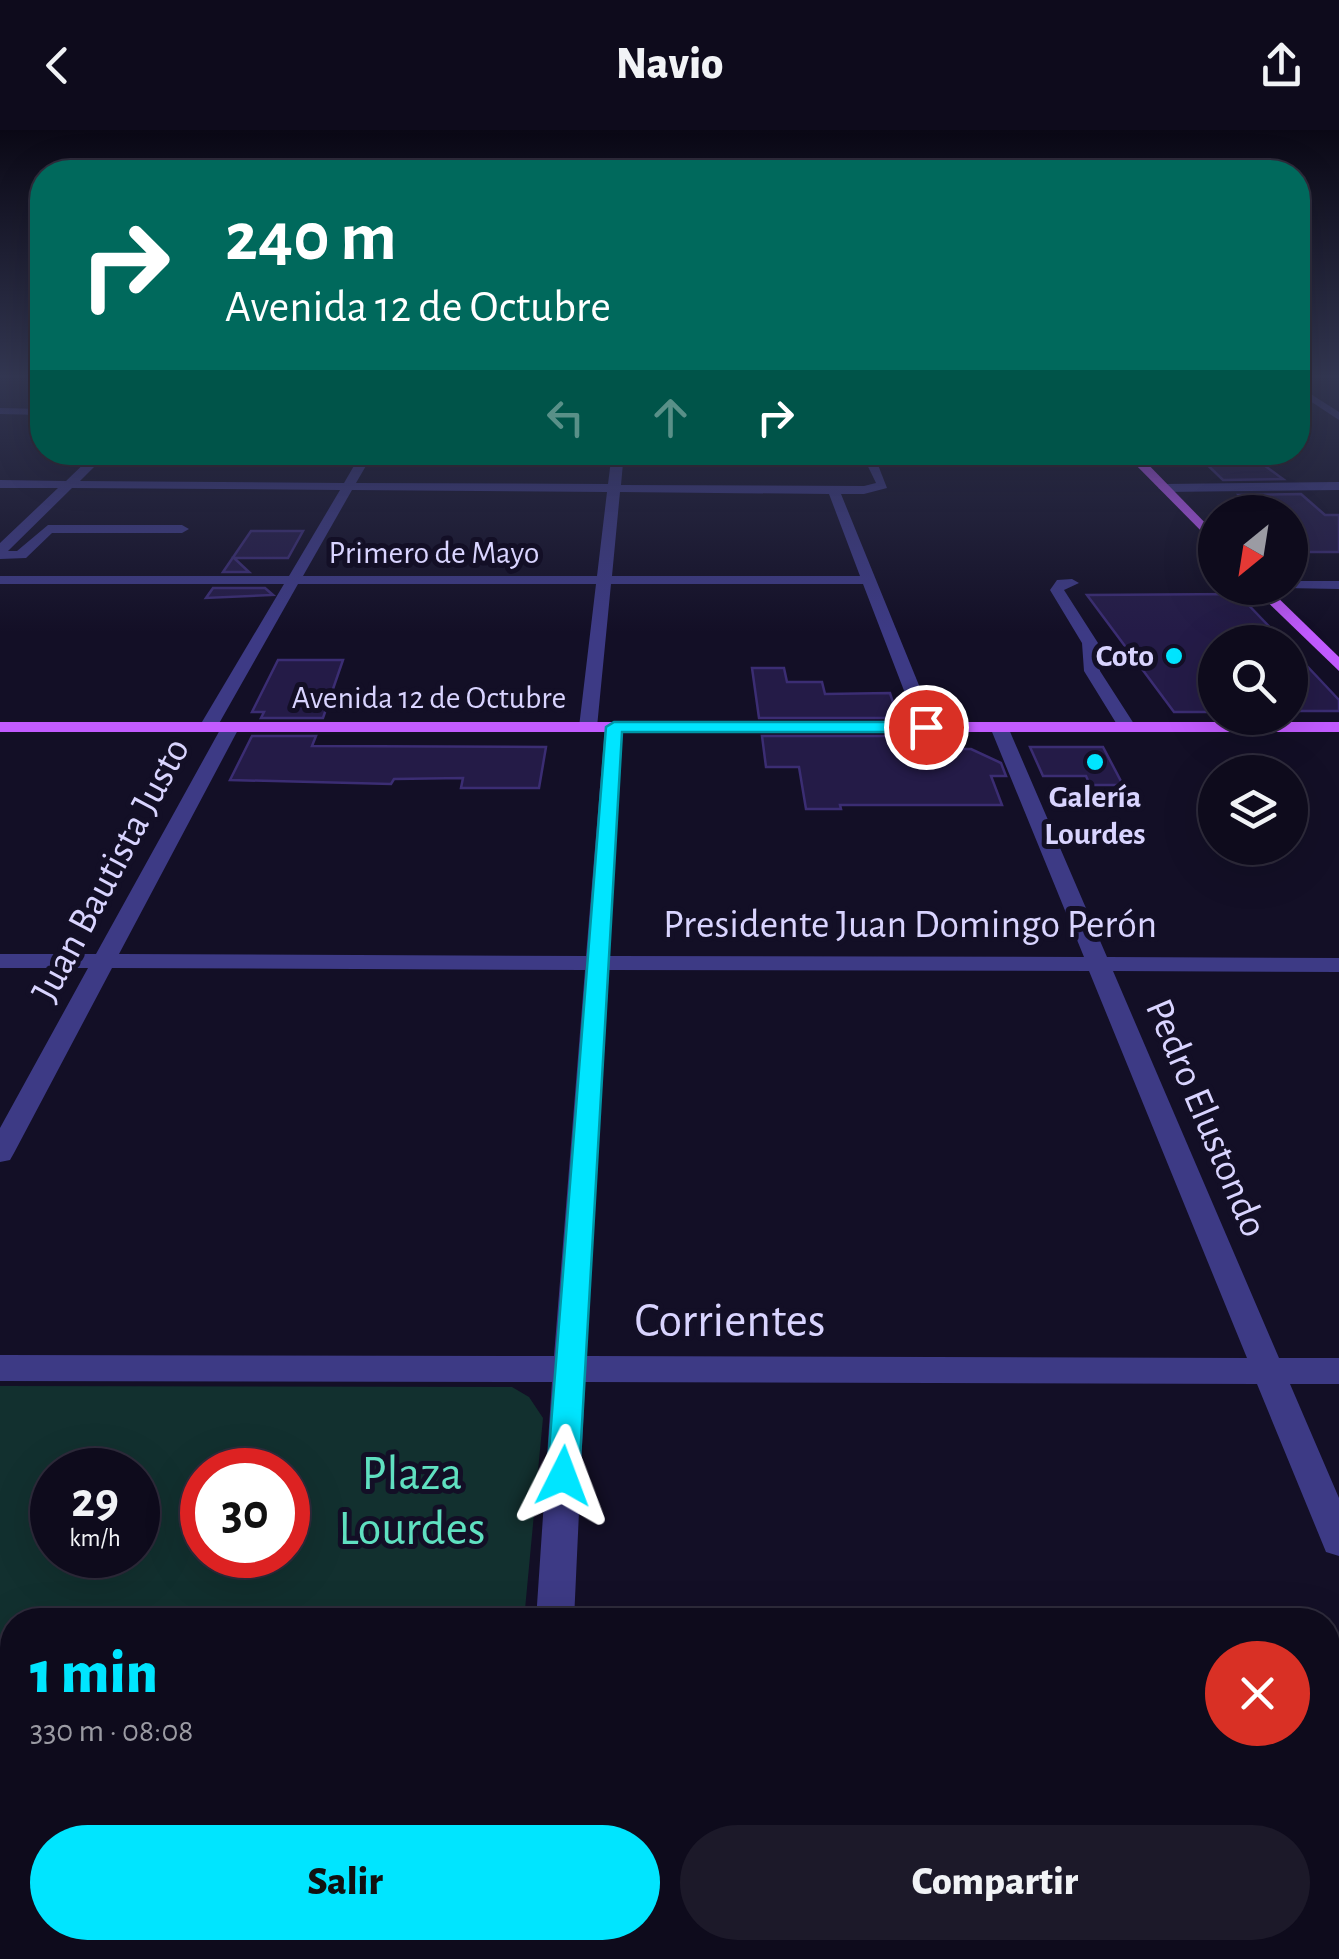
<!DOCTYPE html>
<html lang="es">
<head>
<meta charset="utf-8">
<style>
	body { margin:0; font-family:"Alegreya Sans",sans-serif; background:#1c1929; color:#f1f3f6; height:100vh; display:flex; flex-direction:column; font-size:38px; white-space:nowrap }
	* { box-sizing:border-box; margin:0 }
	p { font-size:32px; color:#9b9ba3 }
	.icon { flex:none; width:55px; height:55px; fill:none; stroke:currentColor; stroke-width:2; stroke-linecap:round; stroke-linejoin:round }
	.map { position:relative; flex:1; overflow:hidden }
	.sheet { position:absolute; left:0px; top:1478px; width:1340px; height:352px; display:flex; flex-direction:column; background:#0e0b1c; border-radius:40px 40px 0 0; box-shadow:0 10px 40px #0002,0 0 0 2px #2e2b3b }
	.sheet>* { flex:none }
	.banner { position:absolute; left:30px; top:30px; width:1280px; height:305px; border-radius:40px; box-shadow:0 10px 40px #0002,0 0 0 2px #2e2b3b; background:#00695c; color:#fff; overflow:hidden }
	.needle { width:65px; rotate:210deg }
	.tools { position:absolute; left:1198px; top:365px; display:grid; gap:20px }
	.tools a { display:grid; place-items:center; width:110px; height:110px; border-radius:50%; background:#0e0b1c; box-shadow:0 10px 40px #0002,0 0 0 2px #2e2b3b; font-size:50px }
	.speed { position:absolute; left:30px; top:1318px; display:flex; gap:20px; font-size:50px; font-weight:700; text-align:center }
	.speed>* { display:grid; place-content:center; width:130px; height:130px; border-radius:50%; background:#0e0b1c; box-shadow:0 10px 40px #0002,0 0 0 2px #2e2b3b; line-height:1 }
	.speed small { font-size:25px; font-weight:400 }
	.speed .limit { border:15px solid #d22; background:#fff; color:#111 }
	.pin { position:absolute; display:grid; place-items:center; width:85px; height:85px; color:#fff; margin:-42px; border:5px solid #fff; border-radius:50%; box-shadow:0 2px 10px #0007 }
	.me { position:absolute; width:110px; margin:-55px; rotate:3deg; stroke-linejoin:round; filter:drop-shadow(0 0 8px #0008) }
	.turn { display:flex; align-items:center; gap:35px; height:210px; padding:0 30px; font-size:45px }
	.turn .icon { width:130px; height:130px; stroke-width:2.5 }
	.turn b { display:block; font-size:70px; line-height:85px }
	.lanes { display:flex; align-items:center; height:95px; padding:0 30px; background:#0003; justify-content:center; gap:50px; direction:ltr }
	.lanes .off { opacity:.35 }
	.round { display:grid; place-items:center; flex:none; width:105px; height:105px; border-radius:52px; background:#1c1929 }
	.summary { display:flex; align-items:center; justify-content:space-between; height:170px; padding:0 30px }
	h1 { font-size:60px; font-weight:800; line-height:75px; color:#00e5ff }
	.action { display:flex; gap:20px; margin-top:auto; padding:20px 30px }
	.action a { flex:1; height:115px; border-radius:60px; background:#00e5ff; color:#111; font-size:40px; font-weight:800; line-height:115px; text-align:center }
	.action a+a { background:#1c1929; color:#f1f3f6 }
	header { display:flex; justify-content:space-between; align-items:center; height:130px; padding:0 30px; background:#0e0b1c; font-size:45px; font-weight:800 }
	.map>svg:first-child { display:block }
	.green { fill:#12302f; fill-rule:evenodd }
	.building { fill:#241b47; stroke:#3b2d73; stroke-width:2.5 }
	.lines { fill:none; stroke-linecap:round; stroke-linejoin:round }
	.minor { fill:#3d3a85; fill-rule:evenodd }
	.major { fill:#c25bff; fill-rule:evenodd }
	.route { fill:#00e5ff; stroke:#0095a6; stroke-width:2.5 }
	.poi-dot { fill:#00e5ff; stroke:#130f26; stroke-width:4 }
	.labels { text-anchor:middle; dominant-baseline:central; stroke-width:10; stroke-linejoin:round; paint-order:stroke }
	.far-street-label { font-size:32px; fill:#d9d4ff; stroke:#130f26 }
	.far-poi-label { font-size:32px; font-weight:bold; fill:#d9d4ff; stroke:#130f26; text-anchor:end }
	.street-label { font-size:40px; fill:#d9d4ff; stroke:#130f26 }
	.near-street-label { font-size:48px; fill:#d9d4ff; stroke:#130f26 }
	.near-park-label { font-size:48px; fill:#5fe0c0; stroke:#130f26 }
</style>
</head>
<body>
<header><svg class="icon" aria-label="back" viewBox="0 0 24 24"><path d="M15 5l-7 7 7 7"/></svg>Navio<svg class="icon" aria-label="share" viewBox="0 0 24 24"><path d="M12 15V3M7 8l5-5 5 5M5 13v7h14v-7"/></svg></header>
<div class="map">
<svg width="1339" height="1829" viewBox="0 0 1339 1829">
	<rect width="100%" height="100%" fill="#130f26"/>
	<path class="green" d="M0,1256L512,1257L529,1267L543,1288L524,1490H12V1533L0,1532ZM52,1340H138V1425H52ZM202,1340H288V1425H202Z"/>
	<g class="building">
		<polygon points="1194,322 1246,322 1283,349 1223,350"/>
		<polygon points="1301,364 1325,385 1339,385 1339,422 1290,422 1290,382 1258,382 1239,365"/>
		<polygon points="251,401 303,401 288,428 234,428 249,442 223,442"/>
		<polygon points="213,458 265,458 273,465 206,468"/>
		<polygon points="1238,464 1284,512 1215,512 1215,582 1174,582 1087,465"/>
		<polygon points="1290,518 1339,570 1339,581 1290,581"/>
		<polygon points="278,530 343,530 323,588 261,588 264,582 252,582"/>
		<polygon points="752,538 784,538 787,552 822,552 825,564 890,563 898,588 759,588"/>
		<polygon points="252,606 316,606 312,616 546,617 539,658 461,658 463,648 394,649 391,654 230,650"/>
		<polygon points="762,606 904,606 908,619 971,619 1001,633 1006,646 991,646 1002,675 840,675 841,679 806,679 799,637 766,637"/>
		<polygon points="1030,617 1103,617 1123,655 1090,655 1086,646 1043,646"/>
	</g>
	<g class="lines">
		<g class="minor">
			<polygon points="1298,256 1339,282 1339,290 1298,263"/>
			<polygon points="0,278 42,279 42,285 0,284"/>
			<path d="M96,322H109L80,351L344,353L362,322H374L356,353L608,354L612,322H624L621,355L864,356L876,353L861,322H873L887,358L864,364H841L936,597L927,602L918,597L863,454H611L597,597L588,602L579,597L596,454H298L217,597L208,602L202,601L199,597L284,454H0V446H289L340,360L72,358L8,421H17L48,395H182L189,399L182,403H52L26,428L0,429V413L58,358H0V350L66,351ZM352,360L607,362L597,446H303ZM620,362L829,364L860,446H612Z"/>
			<polygon points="1339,352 1339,360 1164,362 1158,358 1164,354"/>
			<polygon points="1072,449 1079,453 1064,460 1098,513 1100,541 1136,597 1133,601 1121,601 1084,541 1082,513 1050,460 1057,450"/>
			<polygon points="1290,451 1339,451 1339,459 1285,458 1290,458"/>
			<path d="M614,592L623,597L609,826L1084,827L990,597L999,592L1008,597L1107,827L1339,828V842L1113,841L1279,1228H1339V1254H1290L1339,1368V1426L1326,1422L1257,1254L585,1252L574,1490H536L552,1252L0,1251V1225L554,1226L585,840L112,838L14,1023L10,1030L0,1032V998L88,838H0V824H96L221,598L230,593L239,598L119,824L586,826L605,597ZM609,840L1089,841L1247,1228L586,1226Z"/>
			<polygon points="514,1818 559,1818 560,1829 514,1829"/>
		</g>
		<g class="major">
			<polygon points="1123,322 1136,322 1215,403 1215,415"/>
			<polygon points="1253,458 1268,458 1339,527 1339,541"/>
			<rect x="0" y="592" width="1339" height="10"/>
		</g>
	</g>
	<linearGradient id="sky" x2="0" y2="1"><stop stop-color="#0a0815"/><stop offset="0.49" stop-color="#333752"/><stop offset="1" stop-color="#333752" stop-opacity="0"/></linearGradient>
	<rect width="1339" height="503" fill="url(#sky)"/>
	<polygon class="route" points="614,592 926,592 935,597 926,602 622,602 579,1346 574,1356 563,1360 552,1356 547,1346 606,597"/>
	<g class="poi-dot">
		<circle cx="1174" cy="526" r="10"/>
		<circle cx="1095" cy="632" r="10"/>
	</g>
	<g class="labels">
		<g class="far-street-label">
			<text x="434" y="423">Primero de Mayo</text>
			<text x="429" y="568">Avenida 12 de Octubre</text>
		</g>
		<g class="far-poi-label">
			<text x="1154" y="526">Coto</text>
			<text x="1095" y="667" text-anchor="middle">Galería<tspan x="1095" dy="37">Lourdes</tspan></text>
		</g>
		<g class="street-label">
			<text transform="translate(111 740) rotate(-62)">Juan Bautista Justo</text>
			<text x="910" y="795">Presidente Juan Domingo Perón</text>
			<text transform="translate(1206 988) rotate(67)">Pedro Elustondo</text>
		</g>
		<g class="near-street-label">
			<text x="730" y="1192">Corrientes</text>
		</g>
		<g class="near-park-label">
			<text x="412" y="1345">Plaza<tspan x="412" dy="55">Lourdes</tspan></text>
		</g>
	</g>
</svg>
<div class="tools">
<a><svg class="needle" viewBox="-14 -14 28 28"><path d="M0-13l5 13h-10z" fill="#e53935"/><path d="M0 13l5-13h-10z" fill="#9b9ba3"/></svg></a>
<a><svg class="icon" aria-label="search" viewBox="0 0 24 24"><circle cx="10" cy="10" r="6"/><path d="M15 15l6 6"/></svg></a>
<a><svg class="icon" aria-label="layers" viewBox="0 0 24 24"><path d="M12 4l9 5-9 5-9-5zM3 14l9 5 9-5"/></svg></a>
</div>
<div class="speed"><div>29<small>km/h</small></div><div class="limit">30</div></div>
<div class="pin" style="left:926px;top:597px;background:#d93025"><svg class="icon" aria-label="arrive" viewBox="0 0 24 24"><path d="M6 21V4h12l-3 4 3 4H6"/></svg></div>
<svg class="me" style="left:563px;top:1346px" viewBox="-20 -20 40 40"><path d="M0-17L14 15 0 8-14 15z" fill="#00e5ff" stroke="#fff" stroke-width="4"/></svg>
<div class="banner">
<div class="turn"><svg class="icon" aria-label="right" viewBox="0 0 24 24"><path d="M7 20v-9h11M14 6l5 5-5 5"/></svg><div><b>240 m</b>Avenida 12 de Octubre</div></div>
<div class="lanes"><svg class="icon off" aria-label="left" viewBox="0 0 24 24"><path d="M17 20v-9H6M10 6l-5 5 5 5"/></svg><svg class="icon off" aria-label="ahead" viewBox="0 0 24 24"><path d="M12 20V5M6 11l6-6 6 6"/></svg><svg class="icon" aria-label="right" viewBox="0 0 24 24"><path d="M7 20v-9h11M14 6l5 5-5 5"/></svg></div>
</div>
<section class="sheet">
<div class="summary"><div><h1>1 min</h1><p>330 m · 08:08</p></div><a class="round" style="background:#d93025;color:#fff"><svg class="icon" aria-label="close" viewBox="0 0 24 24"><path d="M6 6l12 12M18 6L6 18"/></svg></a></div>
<div class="action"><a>Salir</a><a>Compartir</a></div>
</section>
</div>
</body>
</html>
